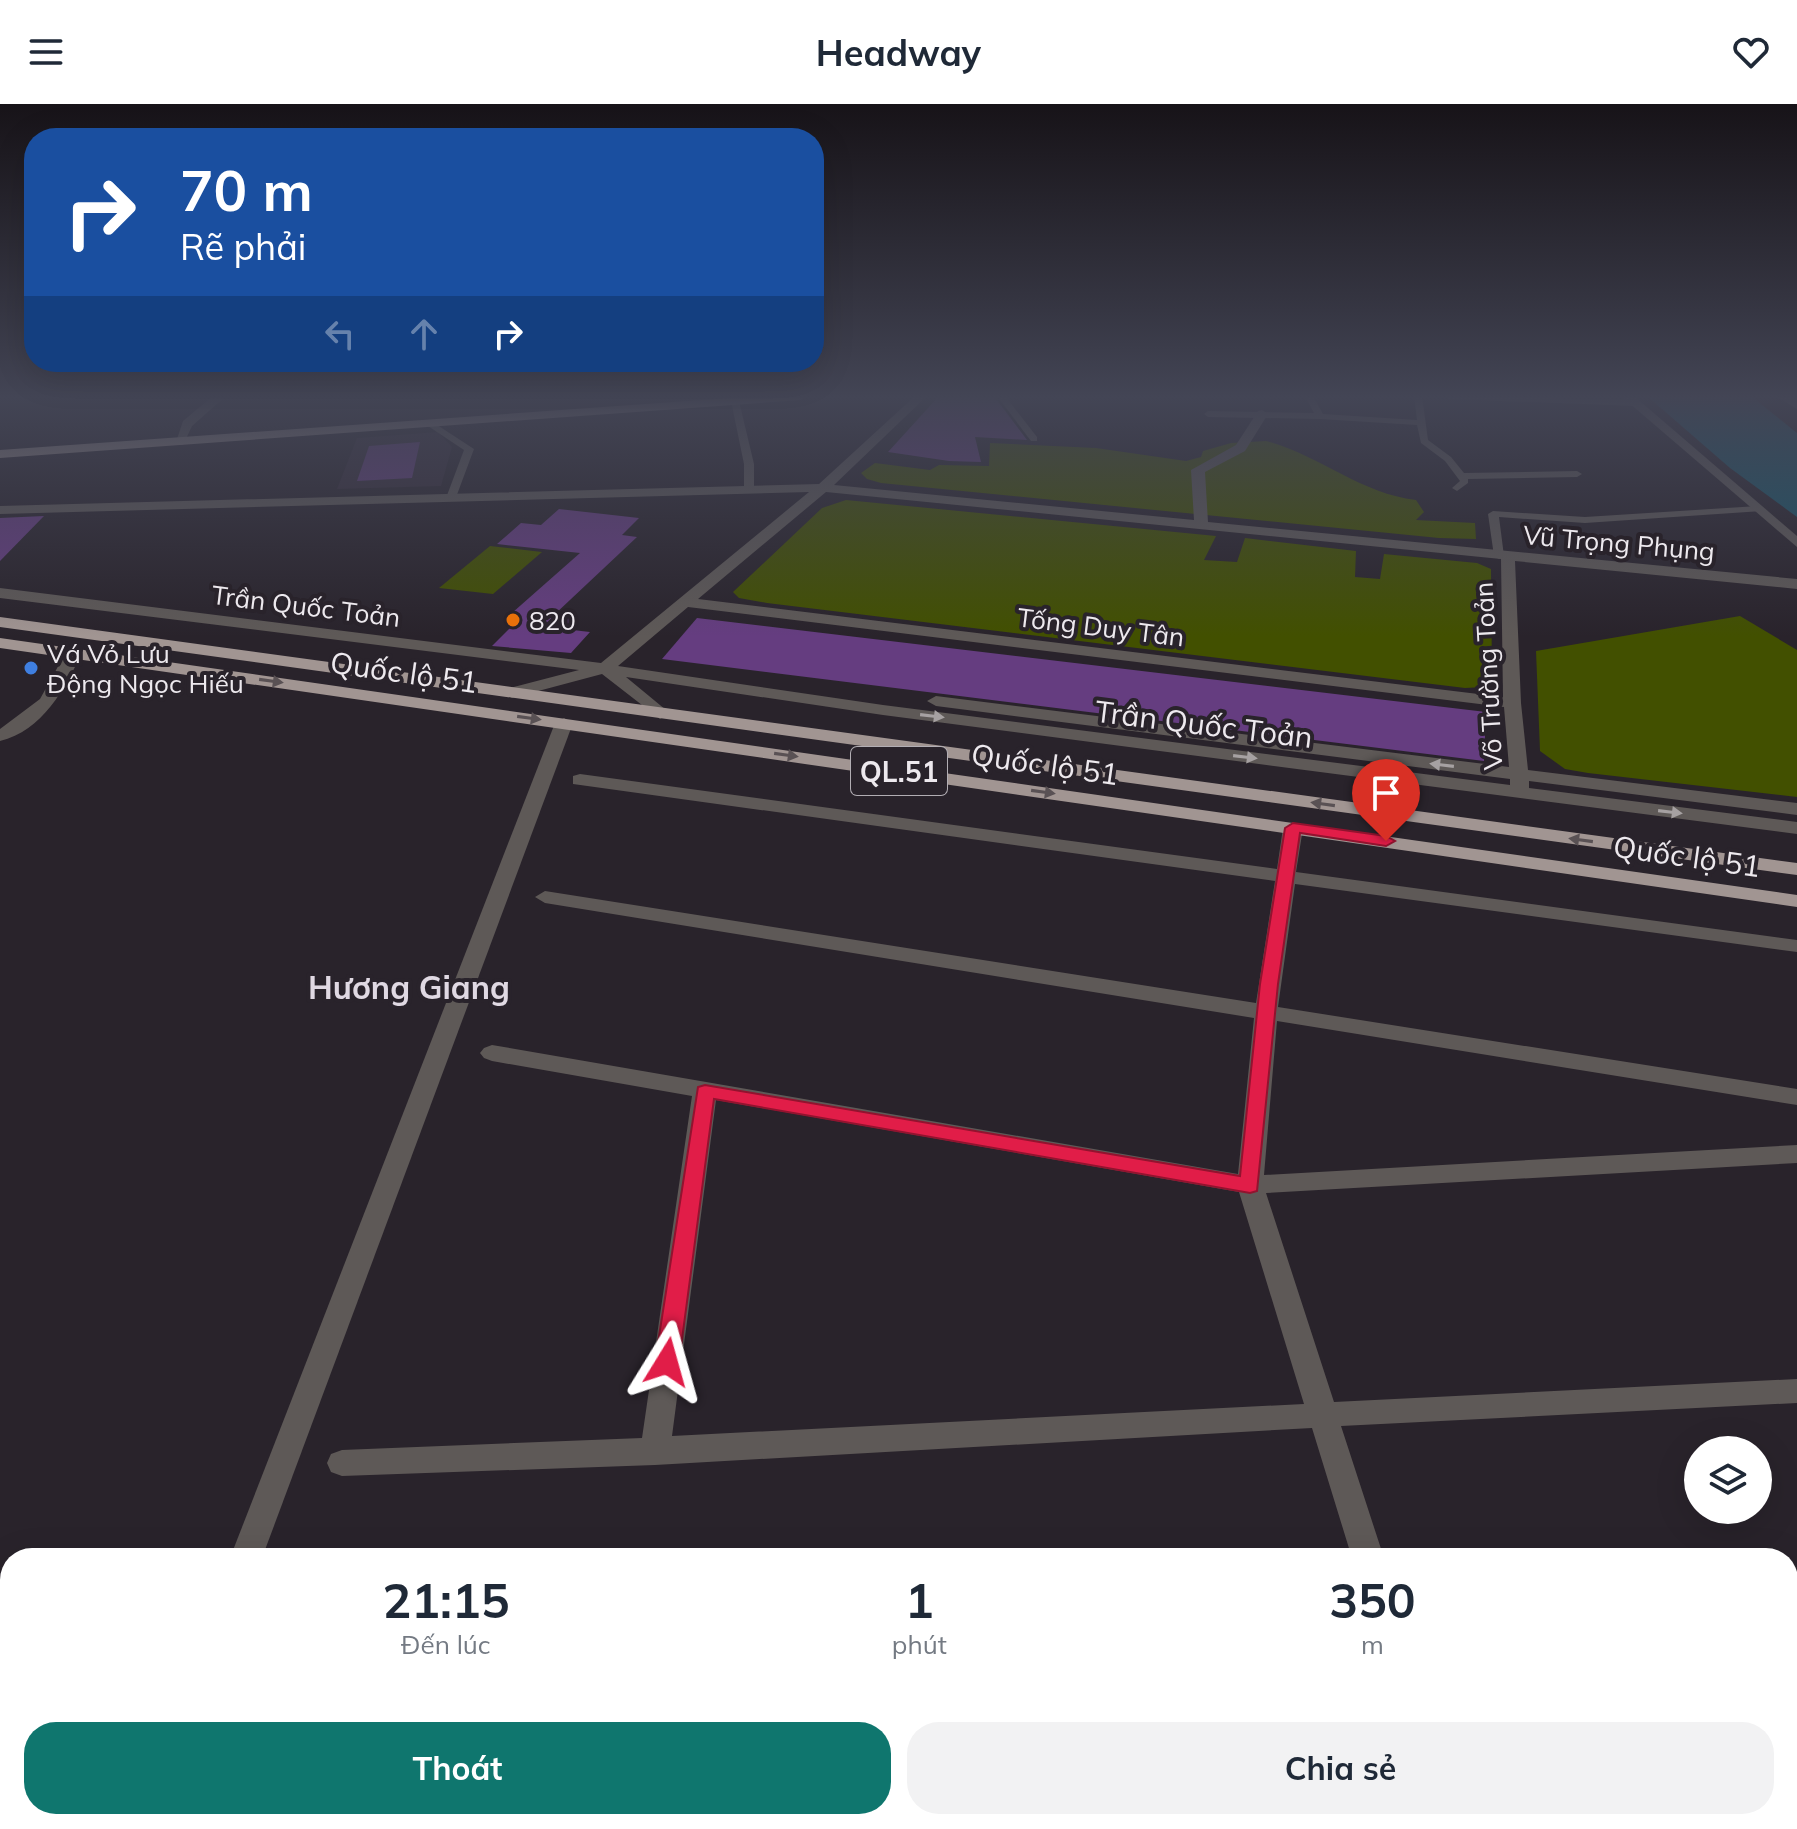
<!DOCTYPE html>
<html lang="vi">
<head>
<meta charset="utf-8">
<style>
	body { margin:0; font-family:Mulish,sans-serif; background:#f2f2f3; color:#1f2937; height:100vh; display:flex; flex-direction:column; font-size:30px; white-space:nowrap }
	* { box-sizing:border-box; margin:0 }
	p { font-size:26px; color:#747a83 }
	.icon { flex:none; width:44px; height:44px; fill:none; stroke:currentColor; stroke-width:2; stroke-linecap:round; stroke-linejoin:round }
	.map { position:relative; flex:1; overflow:hidden }
	.side { position:absolute; left:0px; top:1444px; width:1798px; height:282px; display:flex; flex-direction:column; background:#fff; border-radius:32px 32px 0 0; box-shadow:0 8px 32px #0002 }
	.side>* { flex:none }
	.hud { position:absolute; left:24px; top:24px; width:800px; height:244px; border-radius:32px; box-shadow:0 8px 32px #0002; background:#1a4fa0; color:#fff; overflow:hidden }
	.buttons { position:absolute; left:1684px; top:1332px; display:grid; gap:16px }
	.buttons a { display:grid; place-items:center; width:88px; height:88px; border-radius:50%; background:#fff; box-shadow:0 8px 32px #0002; font-size:40px }
	.pin { position:absolute; display:grid; place-items:center; width:68px; height:68px; color:#fff; margin:-82px -34px; border-radius:50% 50% 50% 0; rotate:-45deg; box-shadow:0 0 8px #0007 }
	.pin .icon { rotate:45deg }
	.me { position:absolute; width:88px; margin:-44px; rotate:8deg; stroke-linejoin:round; filter:drop-shadow(0 0 6px #0008) }
	.turn { display:flex; align-items:center; gap:28px; height:168px; padding:0 24px; font-size:36px }
	.turn .icon { width:104px; height:104px; stroke-width:2.5 }
	.turn b { display:block; font-size:56px; line-height:68px }
	.lanes { display:flex; align-items:center; height:76px; padding:0 24px; background:#0003; justify-content:center; gap:40px; direction:ltr }
	.lanes .off { opacity:.35 }
	.eta { display:flex; justify-content:space-evenly; align-items:center; height:136px; text-align:center }
	.eta b { font-size:48px; font-weight:700; line-height:56px }
	.button { display:flex; gap:16px; margin-top:auto; padding:16px 24px }
	.button a { flex:1; height:92px; border-radius:32px; background:#0f766e; color:#fff; font-size:32px; font-weight:700; line-height:92px; text-align:center }
	.button a+a { background:#f2f2f3; color:#1f2937 }
	header { display:flex; justify-content:space-between; align-items:center; height:104px; padding:0 24px; background:#fff; font-size:36px; font-weight:700 }
	.map>svg:first-child { display:block }
	.built { fill:#352b38 }
	.green { fill:#425000 }
	.water { fill:#185669 }
	.building { fill:#653d80 }
	.lines { fill:none; stroke-linecap:round; stroke-linejoin:round }
	.service { fill:#5e5957; fill-rule:evenodd }
	.minor { fill:#5e5957; fill-rule:evenodd }
	.tertiary { fill:#5e5957; fill-rule:evenodd }
	.primary { fill:#968b88; fill-rule:evenodd }
	.trunk { fill:#a19592; fill-rule:evenodd }
	.oneway { fill:#595154 }
	.oneway2 { fill:#a6a1a2 }
	.route { fill:#e11d48; stroke:#92132f; stroke-width:2 }
	.food-dot { fill:#e8710a; stroke:#29232b; stroke-width:3 }
	.shop-dot { fill:#3f7fe0; stroke:#29232b; stroke-width:3 }
	.labels { text-anchor:middle; dominant-baseline:central; stroke-width:8; stroke-linejoin:round; paint-order:stroke }
	.far-street-label { font-size:26px; fill:#ede9ee; stroke:#29232b }
	.far-poi-label { font-size:26px; fill:#ede9ee; stroke:#29232b; text-anchor:start }
	.shield { fill:#29232b; stroke:#b2aeb4; stroke-width:2 }
	.shield-label { font-size:28px; font-weight:bold; fill:#ede9ee }
	.street-label { font-size:30px; fill:#ede9ee; stroke:#29232b }
	.neighbourhood-label { font-size:32px; font-weight:bold; fill:#e0d9e3; stroke:#29232b }
</style>
</head>
<body>
<header><svg class="icon" aria-label="menu" viewBox="0 0 24 24"><path d="M4 6h16M4 12h16M4 18h16"/></svg>Headway<svg class="icon" aria-label="heart" viewBox="0 0 24 24"><path d="M12 20l-8-8c-3-5 5-10 8-4 3-6 11-1 8 4z"/></svg></header>
<div class="map">
<svg width="1797" height="1725" viewBox="0 0 1797 1725">
	<rect width="100%" height="100%" fill="#29232b"/>
	<polygon class="built" points="438,328 452,343 441,382 337,385 357,334"/>
	<g class="green">
		<path d="M1266,337C1319,351 1361,390 1416,396L1424,408L1416,416L1475,419L1476,435L1439,434L881,379L867,375L861,369L875,359L930,366L939,361L989,362L990,339L1096,344L1186,357L1201,353L1203,347L1231,339Z"/>
		<polygon points="846,396 1216,432 1204,456 1237,458 1245,434 1356,447 1355,473 1380,475 1384,450 1477,459 1491,465 1492,573 1484,583 1465,584 767,499 739,494 733,488 822,404"/>
		<polygon points="490,442 542,448 493,490 439,484"/>
		<polygon points="1740,512 1797,546 1797,693 1588,669 1565,665 1540,647 1536,547"/>
	</g>
	<polygon class="water" points="1647,292 1751,292 1797,329 1797,413 1730,364"/>
	<g class="building">
		<polygon points="939,292 994,292 1027,336 975,333 981,358 949,357 888,348"/>
		<polygon points="420,338 412,374 357,377 369,342"/>
		<polygon points="559,405 639,414 622,431 637,433 554,511 574,514 564,525 590,528 571,549 492,542 516,518 504,516 580,449 497,440 521,419 541,421"/>
		<polygon points="44,412 0,457 0,414"/>
		<polygon points="697,514 1486,608 1484,657 662,555"/>
	</g>
	<g class="lines">
		<g class="service">
			<polygon points="997,292 1005,292 1037,333 1037,337 1031,337"/>
			<polygon points="1305,292 1313,292 1323,310 1417,316 1414,292 1422,292 1428,336 1451,353 1464,369 1577,367 1582,370 1577,373 1468,375 1468,379 1457,387 1452,384 1460,377 1445,357 1421,339 1417,321 1320,315 1208,313 1204,310 1208,307 1314,309"/>
			<polygon points="1445,292 1636,296 1640,299 1636,302 1449,295"/>
			<polygon points="735,294 739,297 754,360 754,386 749,389 744,386 744,360 731,297"/>
			<polygon points="431,317 474,345 455,396 446,394 464,346 428,322 427,320"/>
			<polygon points="1758,402 1763,405 1762,407 1585,419 1499,413 1504,452 1499,455 1494,452 1488,410 1493,407 1585,413"/>
		</g>
		<g class="minor">
			<path d="M915,292H927L834,381L1194,416L1191,366L1236,341L1258,307L1262,306L1268,310L1245,347L1205,368L1208,418L1797,475V485L1515,457L1521,599L1528,666L1797,699V711L1529,677V684L1797,718V730L883,611L626,573L666,606L669,610L660,615L602,570L512,594L503,589L506,585L579,566L0,494V484L601,559L809,388L0,410V402L819,380ZM826,388L1501,455L1503,593L698,495ZM688,503L1504,603L1509,663L936,592L927,597L936,602L1510,675V681L883,601L618,562Z"/>
			<polygon points="1621,292 1634,292 1797,432 1797,443"/>
			<polygon points="1776,292 1790,292 1797,296 1797,305"/>
			<path d="M74,543L82,548C66,584 42,627 0,637V625L40,595L66,548Z"/>
			<polygon points="564,614 573,619 262,1454 230,1454 555,619"/>
			<path d="M580,670L1277,765L1283,724L1293,718L1303,724L1296,768L1797,836V848L1295,780L1278,903L1797,985V1001L1277,917L1264,1071L1797,1041V1059L1266,1089L1334,1298L1797,1275V1299L1341,1322L1384,1454H1352L1312,1324L655,1361L342,1372L331,1368L327,1359L331,1350L342,1346L642,1334L692,992L492,957L484,954L480,949L484,944L492,941L1238,1070L1254,914L545,799L535,793L545,787L1256,899L1275,777L573,680V672ZM716,996L1239,1088L1304,1300L672,1332Z"/>
			<polygon points="1797,1614 1797,1648 1788,1649 1788,1615"/>
			<polygon points="127,1716 165,1716 161,1725 123,1725"/>
			<polygon points="336,1716 506,1716 502,1725 332,1725"/>
			<polygon points="1430,1716 1468,1716 1471,1725 1433,1725"/>
		</g>
		<polygon class="tertiary" points="213,292 226,292 192,322 183,341 175,341 183,317"/>
		<polygon class="primary" points="758,292 807,292 801,296 0,354 0,346"/>
		<g class="trunk">
			<polygon points="0,513 1797,759 1797,771 0,523"/>
			<polygon points="0,534 1797,791 1797,803 0,544"/>
		</g>
	</g>
	<defs><path id="oneway-solid" d="M-6-.8H1V-3.2L6.5 0L1 3.2V.8H-6Z" transform="scale(2)"/></defs>
	<g class="oneway">
		<use href="#oneway-solid" transform="translate(271 577) rotate(8)"/>
		<use href="#oneway-solid" transform="translate(529 614) rotate(8)"/>
		<use href="#oneway-solid" transform="translate(786 651) rotate(8)"/>
		<use href="#oneway-solid" transform="translate(1043 688) rotate(8)"/>
		<use href="#oneway-solid" transform="translate(1323 700) rotate(-172)"/>
		<use href="#oneway-solid" transform="translate(1581 736) rotate(-172)"/>
	</g>
	<g class="oneway2">
		<use href="#oneway-solid" transform="translate(932 612) rotate(7)"/>
		<use href="#oneway-solid" transform="translate(1245 653) rotate(7)"/>
		<use href="#oneway-solid" transform="translate(1442 661) rotate(-173)"/>
		<use href="#oneway-solid" transform="translate(1670 708) rotate(7)"/>
	</g>
	<linearGradient id="sky" x2="0" y2="1"><stop stop-color="#171318"/><stop offset="0.55" stop-color="#434555"/><stop offset="1" stop-color="#434555" stop-opacity="0"/></linearGradient>
	<rect width="1797" height="533" fill="url(#sky)"/>
	<polygon class="route" points="1293,719 1386,732 1395,737 1386,742 1300,729 1278,880 1257,1087 1250,1089 714,995 679,1258 676,1265 667,1268 659,1265 655,1258 698,983 705,981 1240,1072 1260,880 1285,724"/>
	<circle class="food-dot" cx="513" cy="516" r="8"/>
	<circle class="shop-dot" cx="31" cy="564" r="8"/>
	<g class="labels">
		<g class="far-street-label">
			<text transform="translate(1619 439) rotate(5)">Vũ Trọng Phụng</text>
			<text transform="translate(306 502) rotate(7)">Trần Quốc Toản</text>
			<text transform="translate(1101 523) rotate(7)">Tống Duy Tân</text>
			<text transform="translate(1488 572) rotate(-93)">Võ Trường Toản</text>
		</g>
		<g class="far-poi-label">
			<text x="529" y="516">820</text>
			<text x="47" y="549">Vá Vỏ Lưu<tspan x="47" dy="30">Động Ngọc Hiếu</tspan></text>
		</g>
		<rect class="shield" x="851" y="643" width="96" height="48" rx="6"/>
		<g class="shield-label">
			<text x="899" y="667">QL.51</text>
		</g>
		<g class="street-label">
			<text transform="translate(404 568) rotate(8)">Quốc lộ 51</text>
			<text transform="translate(1204 620) rotate(7)">Trần Quốc Toản</text>
			<text transform="translate(1045 660) rotate(8)">Quốc lộ 51</text>
			<text transform="translate(1687 752) rotate(8)">Quốc lộ 51</text>
		</g>
		<g class="neighbourhood-label">
			<text x="409" y="883">Hương Giang</text>
		</g>
	</g>
</svg>
<div class="buttons">
<a><svg class="icon" aria-label="layers" viewBox="0 0 24 24"><path d="M12 4l9 5-9 5-9-5zM3 14l9 5 9-5"/></svg></a>
</div>
<div class="pin" style="left:1386px;top:737px;background:#d93025"><svg class="icon" aria-label="arrive" viewBox="0 0 24 24"><path d="M6 21V4h12l-3 4 3 4H6"/></svg></div>
<svg class="me" style="left:667px;top:1258px" viewBox="-20 -20 40 40"><path d="M0-17L14 15 0 8-14 15z" fill="#e11d48" stroke="#fff" stroke-width="4"/></svg>
<div class="hud">
<div class="turn"><svg class="icon" aria-label="right" viewBox="0 0 24 24"><path d="M7 20v-9h11M14 6l5 5-5 5"/></svg><div><b>70 m</b>Rẽ phải</div></div>
<div class="lanes"><svg class="icon off" aria-label="left" viewBox="0 0 24 24"><path d="M17 20v-9H6M10 6l-5 5 5 5"/></svg><svg class="icon off" aria-label="ahead" viewBox="0 0 24 24"><path d="M12 20V5M6 11l6-6 6 6"/></svg><svg class="icon" aria-label="right" viewBox="0 0 24 24"><path d="M7 20v-9h11M14 6l5 5-5 5"/></svg></div>
</div>
<section class="side">
<div class="eta">
<div><b>21:15</b><p>Đến lúc</p></div>
<div><b>1</b><p>phút</p></div>
<div><b>350</b><p>m</p></div>
</div>
<div class="button"><a>Thoát</a><a>Chia sẻ</a></div>
</section>
</div>
</body>
</html>
